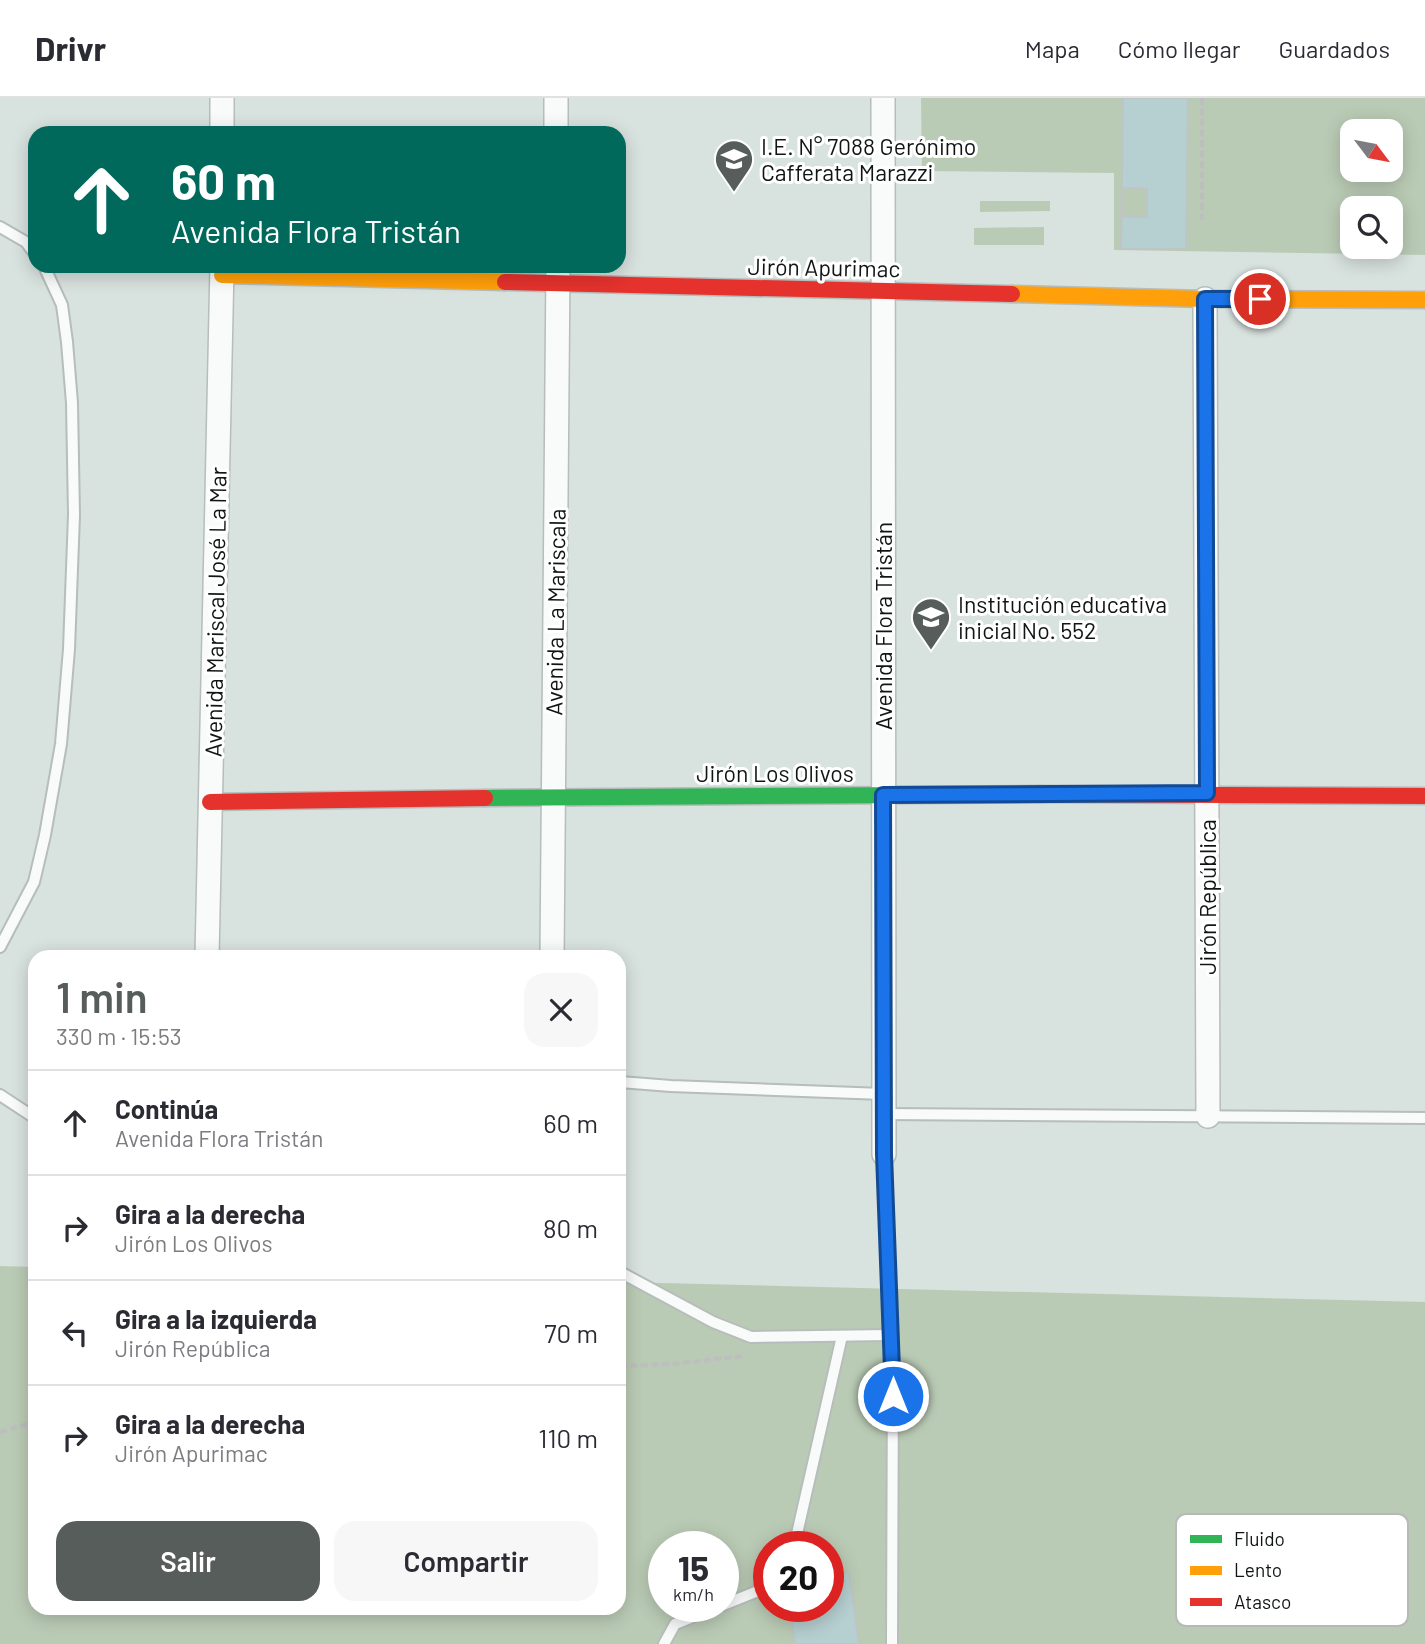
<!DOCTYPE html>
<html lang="es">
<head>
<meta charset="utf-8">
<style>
	body { margin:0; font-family:Barlow,sans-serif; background:#f7f7f7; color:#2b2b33; height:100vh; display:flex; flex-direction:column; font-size:26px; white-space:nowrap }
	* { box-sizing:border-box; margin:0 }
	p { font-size:23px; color:#7c7c81 }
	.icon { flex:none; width:38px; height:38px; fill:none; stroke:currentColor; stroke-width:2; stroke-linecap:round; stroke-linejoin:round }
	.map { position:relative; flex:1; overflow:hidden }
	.side { position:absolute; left:28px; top:852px; width:598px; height:665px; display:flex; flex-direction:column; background:#fff; border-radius:21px; box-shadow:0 4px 18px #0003 }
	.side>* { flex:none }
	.guide { position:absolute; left:28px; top:28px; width:598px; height:147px; border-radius:21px; box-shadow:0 4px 18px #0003; background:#00695c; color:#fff; overflow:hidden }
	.needle { width:46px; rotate:122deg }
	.fabs { position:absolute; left:1340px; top:21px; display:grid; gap:14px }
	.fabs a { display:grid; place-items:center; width:63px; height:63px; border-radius:14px; background:#fff; box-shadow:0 4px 18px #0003; font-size:35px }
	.speed { position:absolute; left:648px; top:1433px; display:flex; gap:14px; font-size:35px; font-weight:700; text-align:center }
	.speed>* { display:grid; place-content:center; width:91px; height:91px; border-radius:50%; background:#fff; box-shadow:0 4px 18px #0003; line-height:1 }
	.speed small { font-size:18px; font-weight:400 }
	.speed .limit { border:10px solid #d22; background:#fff; color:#111 }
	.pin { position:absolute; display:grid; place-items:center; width:60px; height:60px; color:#fff; margin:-30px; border:4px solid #fff; border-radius:50%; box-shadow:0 2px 7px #0007 }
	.me { position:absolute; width:77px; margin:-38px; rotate:0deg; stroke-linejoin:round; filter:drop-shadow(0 0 5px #0008) }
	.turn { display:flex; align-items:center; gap:24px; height:147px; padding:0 28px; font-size:32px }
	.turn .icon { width:91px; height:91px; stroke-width:2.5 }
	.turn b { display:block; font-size:49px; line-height:60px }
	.round { display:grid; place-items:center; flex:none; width:74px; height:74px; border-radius:21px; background:#f7f7f7 }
	.headline { display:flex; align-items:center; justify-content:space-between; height:119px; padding:0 28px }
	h1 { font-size:42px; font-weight:600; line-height:52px; color:#565d5b }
	.cta { display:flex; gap:14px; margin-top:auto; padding:14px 28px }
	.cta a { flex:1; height:80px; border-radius:21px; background:#565d5b; color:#fff; font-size:28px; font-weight:600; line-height:80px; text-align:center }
	.cta a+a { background:#f7f7f7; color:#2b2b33 }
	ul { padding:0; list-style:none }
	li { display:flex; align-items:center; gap:21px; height:105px; padding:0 28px; border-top:2px solid #e1e1e2 }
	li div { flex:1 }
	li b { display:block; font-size:26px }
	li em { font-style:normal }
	header { display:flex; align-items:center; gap:42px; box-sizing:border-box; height:98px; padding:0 35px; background:#fff; border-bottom:2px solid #e1e1e2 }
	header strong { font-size:33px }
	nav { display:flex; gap:38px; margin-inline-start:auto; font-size:24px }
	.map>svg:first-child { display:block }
	.green { fill:#bacbb5; fill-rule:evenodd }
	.building { fill:#b6cfd0; stroke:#bec5c4; stroke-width:2; fill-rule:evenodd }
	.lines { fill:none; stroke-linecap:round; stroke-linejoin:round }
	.lane-casing { stroke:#b6bdbb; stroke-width:14 }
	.street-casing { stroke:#b6bdbb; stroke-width:26 }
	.fast-casing { stroke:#b6bdbb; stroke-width:19 }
	.slow-casing { stroke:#b6bdbb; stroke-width:19 }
	.jam-casing { stroke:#b6bdbb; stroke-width:19 }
	.path { stroke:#bcbfbe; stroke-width:4.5; stroke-dasharray:7 3.5; stroke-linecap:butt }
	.lane { stroke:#f9fbfa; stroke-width:10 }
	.street { stroke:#f9fbfa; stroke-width:23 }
	.fast { stroke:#30b455; stroke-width:16 }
	.slow { stroke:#ff9f0a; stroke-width:16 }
	.jam { stroke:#e5322d; stroke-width:16 }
	.route-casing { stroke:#114b97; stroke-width:18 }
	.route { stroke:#1a73e8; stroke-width:12 }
	.labels { text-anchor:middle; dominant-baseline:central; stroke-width:6; stroke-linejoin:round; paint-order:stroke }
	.poi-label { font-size:23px; fill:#101514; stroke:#fff; text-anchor:start }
	.street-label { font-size:23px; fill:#101514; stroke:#fff }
	.key { fill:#fff; stroke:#b7b9b8; stroke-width:2 }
	.key-label { font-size:19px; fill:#101514 }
</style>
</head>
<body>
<header>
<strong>Drivr</strong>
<nav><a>Mapa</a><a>Cómo llegar</a><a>Guardados</a></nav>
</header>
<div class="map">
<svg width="1425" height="1546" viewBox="0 0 1425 1546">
	<rect width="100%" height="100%" fill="#d8e2df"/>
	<g class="green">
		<path d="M921,0H1425V157L1114,152V75L922,73ZM1353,33H1391V72H1353ZM1353,110H1391V149H1353Z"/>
		<polygon points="980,103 1050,103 1050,113 980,114"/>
		<polygon points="1044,129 1044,147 974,147 974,130"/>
		<path d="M0,1168L35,1169V1510H620V1184L1425,1204V1546H0ZM663,1449H723V1508H663ZM768,1449H828V1508H768Z"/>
	</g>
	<g class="building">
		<path d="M1123,0H1188L1186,151H1121ZM1122,90L1147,91V119H1122Z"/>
		<polygon points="849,1475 859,1546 795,1546 790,1508 828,1508 828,1478"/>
	</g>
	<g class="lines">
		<g class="lane-casing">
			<g id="lane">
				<polyline points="0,129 26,144 35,156"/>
				<polyline points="0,849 34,784 45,737 61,646 69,551 74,417 72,305 67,244 62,207 44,168"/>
				<polyline points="620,984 671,988 883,996"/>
				<polyline points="0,997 35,1020"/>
				<polyline points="883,1016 1425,1020"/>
				<polyline points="884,1056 893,1271 892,1546"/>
				<polyline points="620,1174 713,1224 751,1239 891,1237"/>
				<polyline points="794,1449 842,1238"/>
				<polyline points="723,1507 768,1489"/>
				<polyline points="664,1546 675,1526 720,1508"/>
			</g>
		</g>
		<g class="street-casing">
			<g id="street">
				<polyline points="222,0 222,35"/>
				<polyline points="556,0 556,35"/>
				<polyline points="883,0 884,1056"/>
				<polyline points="1205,201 1208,1018"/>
				<polyline points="207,859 222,168"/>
				<polyline points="552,859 558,168"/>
			</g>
		</g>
		<g class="fast-casing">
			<polyline id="fast" points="485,700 1040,696"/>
		</g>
		<g class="slow-casing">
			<g id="slow">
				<polyline points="222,177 505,184"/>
				<polyline points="1012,196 1205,201 1425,202"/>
			</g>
		</g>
		<g class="jam-casing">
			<g id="jam">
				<polyline points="505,184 1012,196"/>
				<polyline points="1040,696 1425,698"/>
				<polyline points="210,704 485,700"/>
			</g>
		</g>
		<g class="path">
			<polyline points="1202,0 1202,122"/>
			<polyline points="620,1268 672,1266 744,1258"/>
			<polyline points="0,1334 35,1324"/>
		</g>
		<use href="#lane" class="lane"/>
		<use href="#street" class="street"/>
		<use href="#fast" class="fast"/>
		<use href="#slow" class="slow"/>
		<use href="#jam" class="jam"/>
	</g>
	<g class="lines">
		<g class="route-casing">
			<polyline id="route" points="893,1298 884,1056 883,697 1207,695 1205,201 1260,201"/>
		</g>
		<use href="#route" class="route"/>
	</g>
	<defs>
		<g id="school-pin" transform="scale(2.0125)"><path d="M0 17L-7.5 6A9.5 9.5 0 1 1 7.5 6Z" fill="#565d5b" stroke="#fff"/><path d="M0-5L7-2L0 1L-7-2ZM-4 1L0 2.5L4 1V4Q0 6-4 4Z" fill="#fff"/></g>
	</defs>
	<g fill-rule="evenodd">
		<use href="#school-pin" x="734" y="61"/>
		<use href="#school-pin" x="931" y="519"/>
	</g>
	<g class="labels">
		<g class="poi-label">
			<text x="761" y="48">I.E. N° 7088 Gerónimo<tspan x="761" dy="26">Cafferata Marazzi</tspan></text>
			<text x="958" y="506">Institución educativa<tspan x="958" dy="26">inicial No. 552</tspan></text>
		</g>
		<g class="street-label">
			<text transform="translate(824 169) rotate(1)">Jirón Apurimac</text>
			<text transform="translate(215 514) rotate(-89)">Avenida Mariscal José La Mar</text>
			<text transform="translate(555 514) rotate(-89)">Avenida La Mariscala</text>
			<text transform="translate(883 528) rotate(-90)">Avenida Flora Tristán</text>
			<text x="775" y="675">Jirón Los Olivos</text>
			<text transform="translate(1207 799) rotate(-90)">Jirón República</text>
		</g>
	</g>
	<rect x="1176" y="1416" width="232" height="112" rx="10" class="key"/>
	<rect x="1190" y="1437" width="32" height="8" fill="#30b455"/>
	<rect x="1190" y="1468" width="32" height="9" fill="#ff9f0a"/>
	<rect x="1190" y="1500" width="32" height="8" fill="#e5322d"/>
	<g class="key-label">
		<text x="1234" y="1448">Fluido</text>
		<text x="1234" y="1479">Lento</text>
		<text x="1234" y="1511">Atasco</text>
	</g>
</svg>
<div class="fabs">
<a><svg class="needle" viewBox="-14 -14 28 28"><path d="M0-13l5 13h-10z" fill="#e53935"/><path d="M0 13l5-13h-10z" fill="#7c7c81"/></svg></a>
<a><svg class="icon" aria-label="search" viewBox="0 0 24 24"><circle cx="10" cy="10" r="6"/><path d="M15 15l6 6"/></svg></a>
</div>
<div class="speed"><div>15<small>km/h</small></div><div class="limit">20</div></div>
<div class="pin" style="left:1260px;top:201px;background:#d93025"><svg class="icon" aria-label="arrive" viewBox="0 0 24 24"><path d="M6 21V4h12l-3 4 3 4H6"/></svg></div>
<svg class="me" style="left:893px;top:1298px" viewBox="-20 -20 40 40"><circle r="17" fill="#1a73e8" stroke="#fff" stroke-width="3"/><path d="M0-11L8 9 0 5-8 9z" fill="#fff"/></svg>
<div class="guide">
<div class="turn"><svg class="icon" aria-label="ahead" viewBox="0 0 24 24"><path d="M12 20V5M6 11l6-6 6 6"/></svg><div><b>60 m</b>Avenida Flora Tristán</div></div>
</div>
<section class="side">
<div class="headline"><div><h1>1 min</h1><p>330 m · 15:53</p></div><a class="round"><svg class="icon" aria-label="close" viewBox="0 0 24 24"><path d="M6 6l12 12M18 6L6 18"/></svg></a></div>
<ul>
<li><svg class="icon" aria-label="ahead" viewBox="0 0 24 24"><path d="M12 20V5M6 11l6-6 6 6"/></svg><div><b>Continúa</b><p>Avenida Flora Tristán</p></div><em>60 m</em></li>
<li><svg class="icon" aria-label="right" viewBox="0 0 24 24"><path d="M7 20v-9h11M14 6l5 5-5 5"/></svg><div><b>Gira a la derecha</b><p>Jirón Los Olivos</p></div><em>80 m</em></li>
<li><svg class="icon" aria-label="left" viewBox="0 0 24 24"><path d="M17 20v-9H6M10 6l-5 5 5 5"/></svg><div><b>Gira a la izquierda</b><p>Jirón República</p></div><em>70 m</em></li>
<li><svg class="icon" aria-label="right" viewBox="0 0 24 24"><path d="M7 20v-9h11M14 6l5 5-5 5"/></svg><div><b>Gira a la derecha</b><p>Jirón Apurimac</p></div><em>110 m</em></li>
</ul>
<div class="cta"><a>Salir</a><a>Compartir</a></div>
</section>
</div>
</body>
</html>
